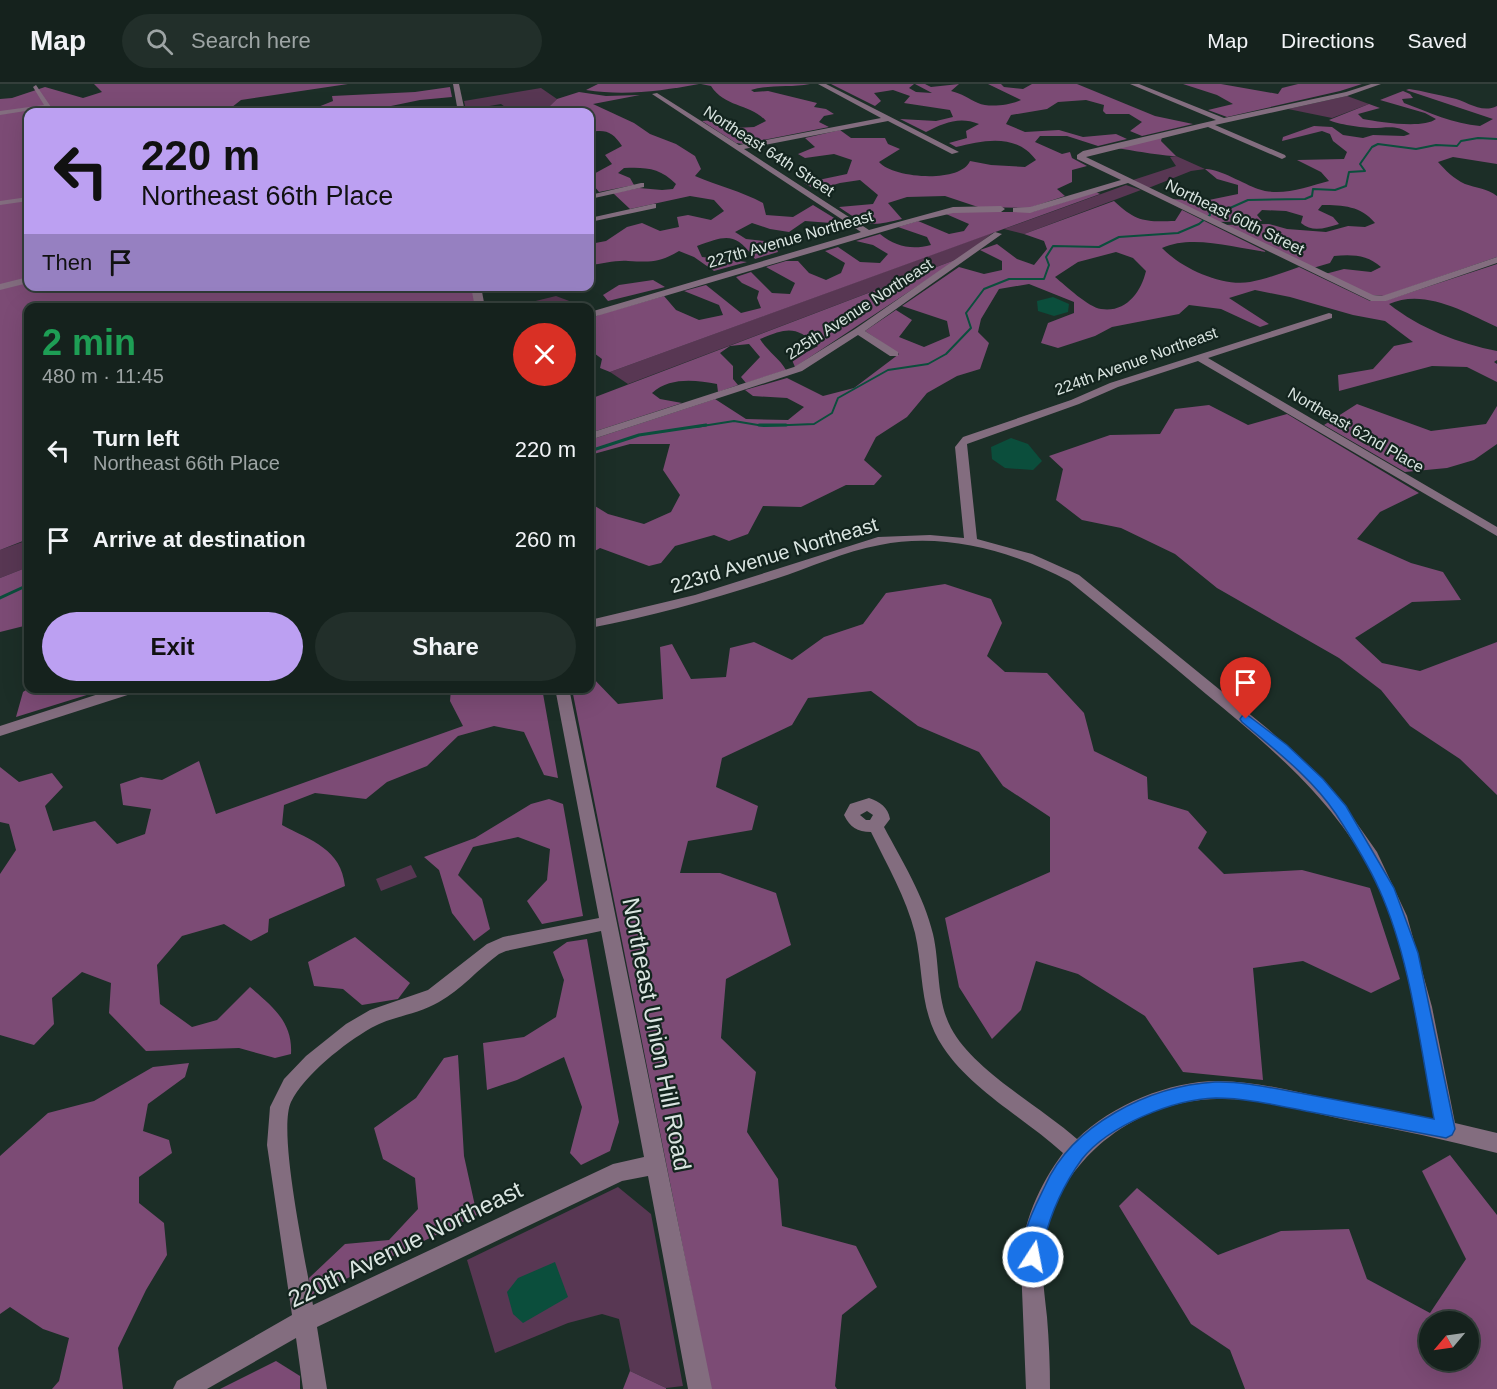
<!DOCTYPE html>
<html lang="en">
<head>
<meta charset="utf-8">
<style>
	body { margin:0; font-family:Helvetica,sans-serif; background:#222f2a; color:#f1f3f6; height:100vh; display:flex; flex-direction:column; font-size:22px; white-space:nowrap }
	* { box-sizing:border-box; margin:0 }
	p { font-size:20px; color:#9da4a4 }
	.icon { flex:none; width:33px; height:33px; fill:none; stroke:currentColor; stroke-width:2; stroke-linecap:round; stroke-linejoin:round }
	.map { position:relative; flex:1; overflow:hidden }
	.details { position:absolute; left:24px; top:219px; width:570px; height:390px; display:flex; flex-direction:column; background:#15221d; border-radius:12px; box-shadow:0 6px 24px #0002,0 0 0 2px #343f3b }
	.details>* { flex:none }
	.top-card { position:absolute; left:24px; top:24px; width:570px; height:183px; border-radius:12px; box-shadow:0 6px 24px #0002,0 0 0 2px #343f3b; background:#bca0f2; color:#111; overflow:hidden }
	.needle { width:39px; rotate:241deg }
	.controls { position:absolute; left:1419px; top:1227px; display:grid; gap:12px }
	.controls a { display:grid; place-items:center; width:60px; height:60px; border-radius:50%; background:#15221d; box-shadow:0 6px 24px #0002,0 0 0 2px #343f3b; font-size:30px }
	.pin { position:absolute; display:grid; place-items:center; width:51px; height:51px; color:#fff; margin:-62px -26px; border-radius:50% 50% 50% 0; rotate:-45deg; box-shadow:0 0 6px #0007 }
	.pin .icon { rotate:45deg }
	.me { position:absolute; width:66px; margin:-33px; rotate:11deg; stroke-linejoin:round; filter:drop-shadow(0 0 4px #0008) }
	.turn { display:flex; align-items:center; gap:21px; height:126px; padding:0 18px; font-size:27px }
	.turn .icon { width:78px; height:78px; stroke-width:2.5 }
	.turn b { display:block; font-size:42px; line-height:51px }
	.then { display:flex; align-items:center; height:57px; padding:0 18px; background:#0003; gap:12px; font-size:22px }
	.round { display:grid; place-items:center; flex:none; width:63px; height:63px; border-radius:32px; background:#222f2a }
	.head { display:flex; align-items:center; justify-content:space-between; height:102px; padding:0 18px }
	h1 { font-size:36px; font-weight:700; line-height:45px; color:#1e9e55 }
	.cta { display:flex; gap:12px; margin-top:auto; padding:12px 18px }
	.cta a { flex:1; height:69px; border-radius:36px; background:#bca0f2; color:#111; font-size:24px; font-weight:700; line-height:69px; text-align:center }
	.cta a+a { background:#222f2a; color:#f1f3f6 }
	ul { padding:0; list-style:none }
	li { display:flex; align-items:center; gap:18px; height:90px; padding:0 18px }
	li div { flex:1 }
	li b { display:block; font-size:22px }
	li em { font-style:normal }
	header { display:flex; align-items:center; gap:36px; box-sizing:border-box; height:84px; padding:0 30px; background:#15221d; border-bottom:2px solid #343f3b }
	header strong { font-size:28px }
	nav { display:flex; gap:33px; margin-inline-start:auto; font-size:21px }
	.search { width:420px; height:54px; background:#222f2a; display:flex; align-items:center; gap:15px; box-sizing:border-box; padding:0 21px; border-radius:33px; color:#9da4a4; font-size:22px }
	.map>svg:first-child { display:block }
	.green { fill:#583753 }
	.forest { fill:#7c4b75; fill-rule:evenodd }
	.water { fill:#0b4e3c }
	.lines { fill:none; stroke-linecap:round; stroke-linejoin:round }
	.stream-far1 { stroke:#0b4e3c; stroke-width:2 }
	.stream { stroke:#0b4e3c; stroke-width:3 }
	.minor { fill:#836d7f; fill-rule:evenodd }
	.route { fill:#1a73e8; stroke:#114b97; stroke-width:1.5 }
	.labels { text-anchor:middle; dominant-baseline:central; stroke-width:4.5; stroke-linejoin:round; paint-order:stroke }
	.far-street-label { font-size:16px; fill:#dae5e1; stroke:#13241e }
	.street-label { font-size:20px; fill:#dae5e1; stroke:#13241e }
	.near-street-label { font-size:24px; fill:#dae5e1; stroke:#13241e }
</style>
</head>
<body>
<header>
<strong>Map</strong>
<div class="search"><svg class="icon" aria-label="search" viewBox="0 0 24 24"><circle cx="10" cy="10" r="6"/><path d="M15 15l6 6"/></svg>Search here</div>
<nav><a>Map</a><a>Directions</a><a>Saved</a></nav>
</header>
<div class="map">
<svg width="1497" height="1305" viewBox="0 0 1497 1305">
	<rect width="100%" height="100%" fill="#1c2e27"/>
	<g class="green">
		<polygon points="541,4 557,15 549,24 512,28 501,20 466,26 464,17"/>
		<polygon points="1347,12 1369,20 1332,34 1288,25"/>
		<polygon points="1176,72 1205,85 1191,87 1146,105 1130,97 1176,82 1170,73"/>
		<polygon points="1126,101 1141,106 1024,150 1004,145"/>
		<polygon points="994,148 960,174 628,300 610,288"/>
		<polygon points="556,212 585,223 511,223"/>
		<polygon points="28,456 28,483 0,494 0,466"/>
		<polygon points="411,781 417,793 381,807 376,795"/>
		<polygon points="618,1103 651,1130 683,1302 666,1304 630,1287 619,1235 602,1230 568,1239 495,1269 467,1176"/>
	</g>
	<g class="forest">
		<polygon points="94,0 348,0 241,16 227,27 234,28 28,28 28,202 476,202 480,223 28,224 28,455 0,466 0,15 12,14 45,3 83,14 102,8"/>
		<path d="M598,0H699C661,7 625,12 586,6Z"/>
		<path d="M701,0H810C790,4 771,0 751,6L754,8L768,7L817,19L814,23L826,25L834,30L824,32L819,38L829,43L743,60L736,59L702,37L728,35L735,44L754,43L766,37C750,19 725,24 711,2Z"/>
		<path d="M831,0H914L909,4L916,8L932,9L915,0H925L931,3L959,0L951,7C963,10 967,14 978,19C989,24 1010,21 1021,16L988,0H1001L1004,3L1023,5L1032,0H1077L1155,32L1193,40L1142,52L1130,47L1142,38L1129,30H1106L1103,27L1104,21L1086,16L1058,18L1047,25L1011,31L1006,40L1025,48L1059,46L1083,53L1116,50L1127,55L1098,62L1067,52H1040L1035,58L1062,70L1070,68L1072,74L1087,82L1072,86V98L1057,105L1065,112L1029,124L978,123L945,112L907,113L888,119L902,135C869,143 867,142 839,123L873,120L878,111L860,96L840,99L816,106L804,99L847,90L852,76L834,70L805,74L798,70L815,63L805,54L840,46L851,54H885L888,60L900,65L879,78C892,94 960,100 970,77L991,81L1025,83L1036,76C1016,49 984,56 956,63L949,59L967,54L966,47L979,40C959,32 944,39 926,48L900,35L936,37L953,33L950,26L904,19L910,12L893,6L874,9L881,17L875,22Z"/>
		<polygon points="1183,0 1221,0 1278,10 1282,4 1298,0 1362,0 1340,7 1227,33 1208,26 1233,20 1217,11"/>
		<polygon points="450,3 452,13 420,16 362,28 253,28 318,23 333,17 332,12 415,8"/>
		<path d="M1409,5C1423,7 1438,11 1452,14C1467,17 1481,30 1497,22V80L1453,73L1438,78C1445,86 1454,95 1465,100C1476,104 1486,104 1497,112V173L1384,212L1370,211L1325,190L1344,185L1371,188L1381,183C1368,171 1352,170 1334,172L1330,179L1313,184L1222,141L1269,140L1287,145L1326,148L1348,142L1365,143L1375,139C1361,122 1343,121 1322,121L1318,126L1333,133L1339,140C1325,144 1313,149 1301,139L1303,132L1286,127L1262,126L1257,131L1262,137L1217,138L1169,115L1204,117L1238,110V101L1217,95L1205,85C1218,84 1244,100 1258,105C1281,113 1306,103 1329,97L1321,88L1297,76L1344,75L1347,68L1333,57L1330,50L1322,47L1282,57L1283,53L1314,42L1332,43L1343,51L1363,54L1373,51L1404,52L1410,50C1397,40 1387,44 1372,44C1364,44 1336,40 1329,36L1369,20L1380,24L1358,30L1363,35C1379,38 1423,45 1436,35L1425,29L1380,16L1403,7L1410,10L1413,14L1402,15L1404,19C1428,28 1454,40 1480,42L1493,35L1406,6Z"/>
		<path d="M579,8L606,12L640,11L593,20L634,39L650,50L676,60L695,72L701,85L695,92C718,102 741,107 763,119L766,131L793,133L813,121L844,140L805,137L789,148L770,145L752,139L735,148L746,155L774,158L778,168L755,175C735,148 727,151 697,162L702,173L747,178L714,187L694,173L679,167C659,179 651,178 628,177C616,176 602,180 590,181V160L606,157L627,143L642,139L660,147L679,143L677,133L688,131L711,136L724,127L714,116L690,112L630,125L613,109L639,104L662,106L673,105L676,100C660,84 646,83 624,84L618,89L630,94L634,101L599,108L590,97V92L612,80L605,71L622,62C613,48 606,45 590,48V28H544L557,15Z"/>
		<path d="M1162,53L1161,57L1176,72C1170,73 1128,66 1118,64Z"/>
		<path d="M1096,108L1100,110L610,288L600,284L602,275L590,266V235L601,230L664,212L676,226L699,236L723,231L719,221L684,207L706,201L741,229L761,224L757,214L759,207L742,199L736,193L751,188L772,209L790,210L795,199L766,183L786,177H798L809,189L826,196L841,189L845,179L825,167L838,163L860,178L880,179L888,170L873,161L856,157L880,150C896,163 912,166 931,161L927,153L898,143L918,137L949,150L964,147L969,140L946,130L955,128H1032Z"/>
		<path d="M1114,117C1136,138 1146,138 1175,137L1182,126L1267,168C1235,164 1192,150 1162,164C1181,184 1222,203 1250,198C1267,195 1284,188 1299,183L1370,217H1384L1497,180V243C1465,228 1424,204 1389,220C1419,244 1460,260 1497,267V276L1494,278L1497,280V298L1467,283L1432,282L1339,307L1338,291L1373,285L1394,262L1413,258L1385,237L1353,231L1290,213L1255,206L1229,214L1269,240L1260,243L1221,225L1189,221L1179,230L1112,243L1095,252L1058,264L1041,259L1048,239L1074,229V218L1029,200L999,205L981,235L978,248L989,259L980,285L957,292L927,309L907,333L876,353L864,376L882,392L874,401H846L801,423L763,422L748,450L729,457L714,451L675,462L661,479L649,482L600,464L590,470V419L608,430L644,440L671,428L680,411L663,386L670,360H630L590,371V356L715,315L746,335L788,336L804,323L787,314L753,312L745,306L787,294L823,312L854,304L899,270L865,247L896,226L912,236L899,253L924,263L950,252L947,237L902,222L959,183L984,190L1002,186V177L980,166L997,160L1017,175L1034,181L1047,165L1044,157L1024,150ZM1116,168L1133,174L1146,187C1141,208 1126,229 1101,225C1088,223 1066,202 1055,193L1078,178Z"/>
		<path d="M960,174L795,283L792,276L818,262C795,241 787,244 760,255C767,267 779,274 786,286L746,299L741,293L760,273L749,260L730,262L720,269L733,282V295L738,301L718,308L717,300C695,296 670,293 652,309L660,315L682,319L590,349V315Z"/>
		<polygon points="653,196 665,203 608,217 603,211 619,201"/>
		<polygon points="1357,320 1431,347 1486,340 1497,322 1497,360 1474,376 1447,384 1405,388 1324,341"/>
		<polygon points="1209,321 1248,341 1287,330 1419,409 1380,428 1357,455 1411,479 1443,488 1461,516 1412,518 1355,554 1382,579 1420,587 1497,558 1497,711 1460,675 1410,642 1381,606 1339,574 1217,504 1175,470 1121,444 1082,436 1056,416 1063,385 1049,372 1110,351 1160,350 1175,325"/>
		<polygon points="28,483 28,541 0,548 0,494"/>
		<polygon points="945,500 991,515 1002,539 987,572 1005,588 1047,589 1084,629 1094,667 1147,693 1148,715 1188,727 1207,748 1198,764 1224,790 1302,786 1370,804 1400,895 1371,909 1303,877 1253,884 1263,996 1183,988 1145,932 1078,890 1036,877 1021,926 992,955 959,903 945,834 1050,788 1050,733 1003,702 979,668 918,642 871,607 808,614 792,641 722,674 716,703 758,722 752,746 688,757 680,789 720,789 776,809 791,861 726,895 721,954 756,988 747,1048 778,1095 782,1142 856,1162 877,1203 842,1231 835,1302 837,1305 711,1305 572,605 590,604 590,585 591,592 618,620 663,615 660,563 672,560 691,595 726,593 730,564 754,558 792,576 824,553 863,540 886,509"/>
		<polygon points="29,604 106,604 106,605 16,633 23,608"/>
		<path d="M542,604L558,694L544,691L524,648L494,642L458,652L427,682L387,698L366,715L315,709L284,721L282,741C312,757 341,765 345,802L269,835L268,848L251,857L224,840L182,852L157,881L160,920L192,943L217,936L250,903C272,922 293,938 291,970L275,974L239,964L146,967L109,929L111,899L82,888L52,914L54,940L34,961L0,951V790L16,766L9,740L0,738V683L19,698L52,689L63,703L45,722L53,747L95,737L117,760L145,750L151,725L123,721L120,700L141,693L162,696L199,677L216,730L463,642L450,617L451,605Z"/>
		<polygon points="549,715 563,720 583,832 542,840 527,817 547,796 550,765 518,753 473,763 458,791 482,815 490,845 474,857 452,829 439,786 424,773 475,754 531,720"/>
		<polygon points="355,853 410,899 398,915 362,921 343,905 314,902 308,878"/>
		<polygon points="587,855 619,1038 610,1067 581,1081 570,1069 582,1023 564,973 517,996 487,1006 483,959 524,953 556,933 564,896 553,868 567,858"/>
		<polygon points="458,971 464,1072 477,1131 311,1212 309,1194 345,1160 389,1156 418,1125 415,1094 383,1075 374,1044 416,1014 444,974"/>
		<polygon points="189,979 185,993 148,1020 143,1047 169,1056 172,1069 139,1093 139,1119 164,1139 167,1171 146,1206 118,1264 123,1305 52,1305 59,1297 69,1254 43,1245 10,1223 0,1230 0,1072 48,1029 94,1017 153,983"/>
		<path d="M1450,1071L1497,1131V1305H1245L1230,1266L1191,1240L1119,1122L1137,1104L1218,1171L1281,1147L1349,1145L1367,1195L1430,1229L1466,1175L1422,1087ZM1430,1238H1468V1276H1430Z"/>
		<polygon points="276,1277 300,1292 300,1305 220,1305"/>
		<polygon points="630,1287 666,1304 666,1305 623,1305"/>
	</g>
	<g class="water">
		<polygon points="1053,213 1069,220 1068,228 1054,232 1038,227 1037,217"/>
		<polygon points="1011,354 1028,360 1042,377 1033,386 1005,384 992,375 991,363"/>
		<polygon points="555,1178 568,1213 523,1239 513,1230 507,1208 518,1194"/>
	</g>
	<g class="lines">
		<polyline class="stream-far1" points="696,343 734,337 764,342 814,340 832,329 838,314 888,286 928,280 946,270 971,244 966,229 984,205 1009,195 1044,195 1049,181 1046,173 1053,162 1099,163 1119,153 1178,149 1199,140 1210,131 1209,125 1230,124 1248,116 1305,115 1312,112 1313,105 1335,106 1346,102 1349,88 1365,87 1360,80 1372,63 1378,60 1416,65 1436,61 1457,62 1461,57 1478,54 1497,55"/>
		<g class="stream">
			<polyline points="759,341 786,341"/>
			<polyline points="590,367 639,351 706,341"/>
			<polyline points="0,514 28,501"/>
		</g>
		<g class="minor">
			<polygon points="453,0 459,0 465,28 458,28"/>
			<polygon points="818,0 826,0 959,68 952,70 888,37 744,65 869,146 953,123 1001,122 1005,125 1001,128 953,129 919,137 590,234 590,228 861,148 652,10 657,9 739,61 881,34"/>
			<polygon points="1130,0 1139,0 1224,34 1346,8 1371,0 1381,0 1347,12 1215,41 1285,71 1286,73 1282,75 1208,43 1086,73 1373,211 1382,212 1497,173 1497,179 1386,217 1371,217 1128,99 1030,129 1013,128 1013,124 1030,123 1121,96 1077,75 1077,71 1083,67 1216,36"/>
			<polygon points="36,1 51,23 0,31 0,27 44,21 33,3"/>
			<polygon points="641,99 644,99 644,103 590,115 590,111"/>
			<polygon points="28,113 28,117 0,121 0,117"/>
			<polygon points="653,120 656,120 656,124 590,138 590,134"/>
			<polygon points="995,148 1002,150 865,247 898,268 898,272 890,272 858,251 802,287 590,356 590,349 794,283 855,245"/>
			<polygon points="28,193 28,199 0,206 0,200"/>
			<polygon points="471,202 481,202 485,224 475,224"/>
			<path d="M1329,229L1332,230V234L1208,274L1497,443V452L1198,277L1118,303L1079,320L967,360L977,455L1032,470L1079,491L1268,645L1317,690L1339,714L1377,768L1407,832L1432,923L1455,1039L1497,1049V1069C1447,1056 1397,1045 1346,1036C1304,1027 1260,1014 1217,1015C1139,1016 1065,1071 1046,1147C1039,1175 1044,1204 1047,1233C1049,1257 1050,1281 1050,1305H1026L1021,1181C1021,1140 1040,1100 1063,1069C1025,1034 972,1007 943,963C919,928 924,888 915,849C906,813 887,781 871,748C857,748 850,743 844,731L850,720L869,714C880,718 888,723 890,735L884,743C902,777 924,812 933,850C940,880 936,916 951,944C974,987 1040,1022 1077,1055C1112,1021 1169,997 1218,997C1255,997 1291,1007 1326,1014C1362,1021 1398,1027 1434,1035C1420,957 1412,873 1378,801C1340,721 1273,665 1206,610C1161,572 1115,534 1069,497C1012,467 944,448 880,461C845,467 809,484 775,495C714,515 653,532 590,544V536L695,511L878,453L930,451L964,454L955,363L963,353L1071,316L1110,299ZM867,727L873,731L870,736H866L860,731Z"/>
			<polygon points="117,604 142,604 140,607 0,652 0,642"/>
			<path d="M555,604H569L712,1305H688L648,1092L622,1097L317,1243L327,1305H303L296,1254L207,1305H173L177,1297L292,1231L267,1061L270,1023L284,995L306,972L346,940L370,926L428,906L487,860L503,853L599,834ZM601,847L644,1073L613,1080L313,1221C307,1182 277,1048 291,1018C304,991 345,959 371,944C392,932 417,931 439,918C461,906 478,885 499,870L506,867Z"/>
		</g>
	</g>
	<path class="route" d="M1246,630L1287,661L1323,695L1346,722L1394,804L1418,869L1455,1045L1452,1051L1446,1054C1401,1045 1356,1037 1311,1028C1280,1022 1247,1014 1216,1014C1174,1015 1109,1041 1082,1075C1064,1100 1051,1128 1044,1157C1042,1165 1043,1172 1040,1179L1033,1182L1026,1179C1016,1156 1035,1123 1045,1102C1072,1040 1150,1002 1215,998C1244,997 1276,1005 1305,1010C1348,1018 1391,1026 1434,1035C1420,961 1410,873 1379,805C1368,780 1351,753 1336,730C1312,694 1275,666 1242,638L1240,635L1242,632Z"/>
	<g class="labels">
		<g class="far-street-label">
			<text transform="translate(769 67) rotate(33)">Northeast 64th Street</text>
			<text transform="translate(1235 133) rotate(26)">Northeast 60th Street</text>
			<text transform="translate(790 155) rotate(-16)">227th Avenue Northeast</text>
			<text transform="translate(859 225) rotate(-33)">225th Avenue Northeast</text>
			<text transform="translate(1136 277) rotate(-20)">224th Avenue Northeast</text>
			<text transform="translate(1356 346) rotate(30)">Northeast 62nd Place</text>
		</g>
		<g class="street-label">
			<text transform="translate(774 471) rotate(-17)">223rd Avenue Northeast</text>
		</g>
		<g class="near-street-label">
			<text transform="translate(657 950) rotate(79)">Northeast Union Hill Road</text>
			<text transform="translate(405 1160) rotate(-26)">220th Avenue Northeast</text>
		</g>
	</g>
</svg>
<div class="controls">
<a><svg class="needle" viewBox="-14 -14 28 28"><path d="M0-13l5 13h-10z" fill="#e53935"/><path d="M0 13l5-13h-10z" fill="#9da4a4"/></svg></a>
</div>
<div class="pin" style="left:1246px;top:635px;background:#d93025"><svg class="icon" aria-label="arrive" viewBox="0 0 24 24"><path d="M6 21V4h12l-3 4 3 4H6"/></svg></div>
<svg class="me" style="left:1033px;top:1173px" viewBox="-20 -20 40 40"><circle r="17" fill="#1a73e8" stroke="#fff" stroke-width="3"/><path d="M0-11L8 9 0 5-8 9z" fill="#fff"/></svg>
<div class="top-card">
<div class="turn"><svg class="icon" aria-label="left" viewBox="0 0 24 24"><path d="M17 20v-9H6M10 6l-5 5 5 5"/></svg><div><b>220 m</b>Northeast 66th Place</div></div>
<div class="then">Then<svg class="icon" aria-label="arrive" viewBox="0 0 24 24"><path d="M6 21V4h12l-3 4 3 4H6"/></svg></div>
</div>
<section class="details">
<div class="head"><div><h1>2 min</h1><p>480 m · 11:45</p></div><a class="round" style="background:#d93025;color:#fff"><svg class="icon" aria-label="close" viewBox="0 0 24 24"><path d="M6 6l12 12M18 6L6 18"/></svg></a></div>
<ul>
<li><svg class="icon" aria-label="left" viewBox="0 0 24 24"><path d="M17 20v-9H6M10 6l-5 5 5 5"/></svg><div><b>Turn left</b><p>Northeast 66th Place</p></div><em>220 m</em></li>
<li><svg class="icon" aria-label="arrive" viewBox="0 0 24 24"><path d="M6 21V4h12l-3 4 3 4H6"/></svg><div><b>Arrive at destination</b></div><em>260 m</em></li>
</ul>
<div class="cta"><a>Exit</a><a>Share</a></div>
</section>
</div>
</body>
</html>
